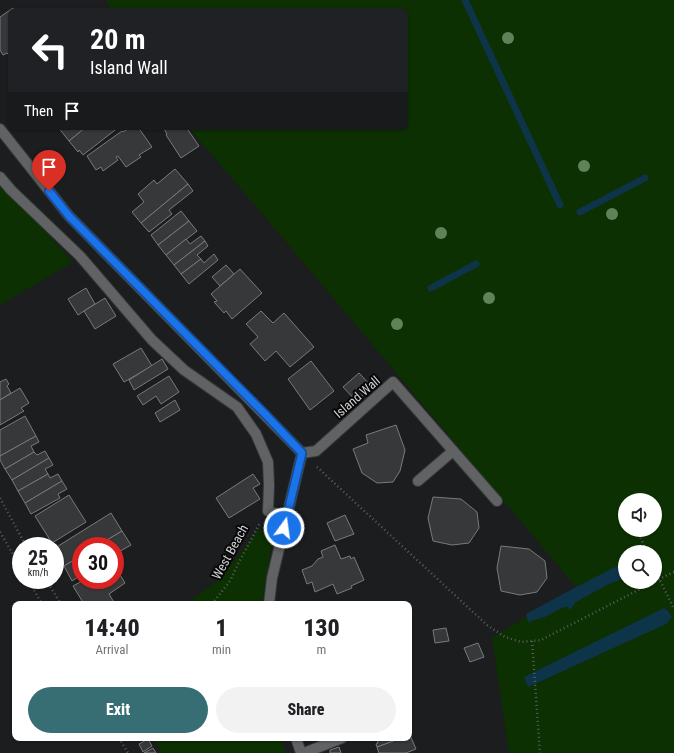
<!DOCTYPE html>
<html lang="en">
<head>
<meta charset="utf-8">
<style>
	body { margin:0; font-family:"Roboto Condensed",sans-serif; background:#f2f2f2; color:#202124; height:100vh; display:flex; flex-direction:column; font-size:15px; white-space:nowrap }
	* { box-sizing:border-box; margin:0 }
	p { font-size:13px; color:#757577 }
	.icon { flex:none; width:22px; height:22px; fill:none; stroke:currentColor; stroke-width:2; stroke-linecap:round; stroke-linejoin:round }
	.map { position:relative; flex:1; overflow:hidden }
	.panel { position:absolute; left:12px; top:601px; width:400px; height:140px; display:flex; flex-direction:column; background:#fff; border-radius:8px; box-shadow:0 1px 3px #0004 }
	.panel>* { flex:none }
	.top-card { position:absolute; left:8px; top:8px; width:400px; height:122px; border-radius:8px; box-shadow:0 1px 3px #0004; background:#202124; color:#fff; overflow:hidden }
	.fabs { position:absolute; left:618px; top:493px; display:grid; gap:8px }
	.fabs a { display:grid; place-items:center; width:44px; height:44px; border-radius:50%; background:#fff; box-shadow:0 1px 3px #0004; font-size:20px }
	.speed { position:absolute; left:12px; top:537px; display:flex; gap:8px; font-size:20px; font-weight:700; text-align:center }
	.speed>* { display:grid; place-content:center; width:52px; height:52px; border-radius:50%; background:#fff; box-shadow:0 1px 3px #0004; line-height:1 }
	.speed small { font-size:10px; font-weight:400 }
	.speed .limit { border:6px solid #d22; background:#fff; color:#111 }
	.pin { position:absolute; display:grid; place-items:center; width:34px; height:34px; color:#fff; margin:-41px -17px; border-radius:50% 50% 50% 0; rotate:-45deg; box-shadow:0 0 4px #0007 }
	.pin .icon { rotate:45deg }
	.me { position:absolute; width:44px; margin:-22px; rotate:14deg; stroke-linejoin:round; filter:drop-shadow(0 0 3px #0008) }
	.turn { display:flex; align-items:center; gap:14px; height:84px; padding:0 16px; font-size:18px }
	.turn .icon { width:52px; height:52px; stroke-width:2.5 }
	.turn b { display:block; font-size:28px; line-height:34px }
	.then { display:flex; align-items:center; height:38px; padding:0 16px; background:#0003; gap:8px; font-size:15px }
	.eta { display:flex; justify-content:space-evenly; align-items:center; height:68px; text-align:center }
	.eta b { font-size:24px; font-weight:800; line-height:28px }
	.cta { display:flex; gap:8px; margin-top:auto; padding:8px 16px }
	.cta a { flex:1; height:46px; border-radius:24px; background:#366e74; color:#fff; font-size:16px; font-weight:800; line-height:46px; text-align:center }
	.cta a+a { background:#f2f2f2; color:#202124 }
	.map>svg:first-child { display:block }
	.green { fill:#0c3001; fill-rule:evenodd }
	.water { fill:#0e3449 }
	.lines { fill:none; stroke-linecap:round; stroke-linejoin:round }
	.stream { stroke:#0e3449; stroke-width:7 }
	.building { fill:#37383a; stroke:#787a7c }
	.service-casing { stroke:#37383a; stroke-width:12 }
	.minor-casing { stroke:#37383a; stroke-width:12 }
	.path { stroke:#5b5c5e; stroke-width:2.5; stroke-dasharray:1 3; stroke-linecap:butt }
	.service { stroke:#606264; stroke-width:10 }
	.minor { stroke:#606264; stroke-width:10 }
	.tree { fill:#608258 }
	.route-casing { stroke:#114b97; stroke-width:10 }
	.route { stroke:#1a73e8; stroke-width:7 }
	.labels { text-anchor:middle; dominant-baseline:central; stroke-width:4; stroke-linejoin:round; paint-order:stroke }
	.street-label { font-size:13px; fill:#d2d2d4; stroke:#070708 }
</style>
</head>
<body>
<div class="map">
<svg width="674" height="753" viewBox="0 0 674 753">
	<rect width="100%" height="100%" fill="#1c1d1f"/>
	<g class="green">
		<path d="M106,0H674V753H509L492,638L576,587L266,218L188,127H405V11H112ZM625,500H655V530H625ZM625,552H655V582H625Z"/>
		<polygon points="0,182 73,262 0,305"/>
		<polygon points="260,528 272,543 262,604 187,604 219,579"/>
		<polygon points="153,738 281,738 285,753 162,753"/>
	</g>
	<g class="water">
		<polygon points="625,562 625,578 609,584 576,602 570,610 568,607 564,607 545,617 528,622 526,614 576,587"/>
		<polygon points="664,608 668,611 672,617 666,624 528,687 524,677"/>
	</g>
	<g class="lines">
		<g class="stream">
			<polyline points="465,0 560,205"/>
			<polyline points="580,212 645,178"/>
			<polyline points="431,288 476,264"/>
		</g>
	</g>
	<g class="building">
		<polygon points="13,8 16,11 11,11 11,52 8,54 7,53 3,55 0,50 0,17"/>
		<polygon points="58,127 86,127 69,141"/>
		<polygon points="86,127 119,127 83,155 79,150 78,152 69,141"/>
		<polygon points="131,127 138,127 152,147 139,155 141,157 126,167 118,156 116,157 118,160 103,171 101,167 96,170 87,156 122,131 123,132"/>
		<polygon points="167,127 186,127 199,146 181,158 166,135 167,134 164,129"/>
		<polygon points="175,169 188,184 141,223 132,212 144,202 138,194 154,180 157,184"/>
		<polygon points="188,184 193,191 169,210 172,214 149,232 141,223"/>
		<polygon points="181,211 189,221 158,245 151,235"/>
		<polygon points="189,221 197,231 166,255 158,245"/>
		<polygon points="201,236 205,241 174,265 166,255 186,239 190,244"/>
		<polygon points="205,241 208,246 197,255 201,259 181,274 174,265"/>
		<polygon points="214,254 218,260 189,284 181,274 201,259 204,263"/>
		<polygon points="226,265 234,274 220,286 212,277"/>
		<polygon points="240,269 262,293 232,319 226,311 224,313 214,302 217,301 211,294"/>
		<polygon points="86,288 95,304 78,315 68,299"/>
		<polygon points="105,298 116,316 95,329 84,311"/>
		<polygon points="261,311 273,323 284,313 314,347 290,367 276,351 265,361 250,344 258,337 246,324"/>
		<polygon points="141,348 152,366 124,382 113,364"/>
		<polygon points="162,359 168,369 134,390 129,380"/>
		<polygon points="311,361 334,391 310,410 288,379"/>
		<polygon points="359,373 372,387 356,401 343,387"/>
		<polygon points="169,376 179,392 161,404 156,396 143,405 137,396"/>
		<polygon points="6,379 9,384 7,386 11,393 0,400 0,382"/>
		<polygon points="20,388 29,403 21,408 24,411 0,425 0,400"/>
		<polygon points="175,400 180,410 160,422 155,413"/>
		<polygon points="25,416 36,436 0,456 0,430"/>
		<polygon points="396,425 405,450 400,471 393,482 377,483 362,473 353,449 368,443 366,435"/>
		<polygon points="36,436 39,442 31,446 34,452 5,469 0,460 0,456"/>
		<polygon points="45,451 49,458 12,480 5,469 34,452 37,455"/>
		<polygon points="49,458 53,465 45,469 48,474 18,491 12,480"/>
		<polygon points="48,474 50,478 58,474 62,481 25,503 18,491"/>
		<polygon points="253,474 260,484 253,488 260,499 229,518 216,498"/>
		<polygon points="62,481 67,489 58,494 60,498 31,514 25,503"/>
		<polygon points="69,495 86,522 52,543 35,516"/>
		<polygon points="433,497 461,499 477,512 479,528 469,543 452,545 433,541 428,518"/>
		<polygon points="111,513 122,531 97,546 81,546 81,556 64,566 55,552 55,548"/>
		<polygon points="345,515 354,534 335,541 327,523"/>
		<polygon points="122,531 131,545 115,554 115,546 97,546"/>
		<polygon points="335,545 341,559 350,556 351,559 354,557 364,580 351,586 352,588 337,594 333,584 315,592 312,582 307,584 302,570 312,566 318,559 323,557 321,551"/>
		<polygon points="501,546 529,549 545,561 547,578 537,592 520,595 501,591 497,568"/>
		<polygon points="81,556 81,575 72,581 64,566"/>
		<polygon points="115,568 116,568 125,583 109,594 115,604 91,604 90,603 84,604 73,586 84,580 115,580"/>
		<polygon points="446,628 449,641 435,643 433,630"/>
		<polygon points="478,643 484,657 470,662 464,648"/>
		<polygon points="409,735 410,735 416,749 406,753 379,753 377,747 401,738 409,738"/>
		<polygon points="373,738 401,738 377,747 376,744 378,743 376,738 374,739"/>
		<polygon points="148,739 152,746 143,752 139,744"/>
		<polygon points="339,747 341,753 330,753 330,750"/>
		<polygon points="153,748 156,753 144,753"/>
	</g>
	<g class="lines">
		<g class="service-casing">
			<polyline id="service" points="304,753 342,738"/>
		</g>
		<g class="minor-casing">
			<g id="minor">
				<polyline points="0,129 69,216 302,453"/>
				<polyline points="0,177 11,190 80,256 152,340 184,370 237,407 256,434 268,462 269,485 268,511 287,517"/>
				<polyline points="302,453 316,451 393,382 497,501"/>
				<polyline points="418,481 453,451"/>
				<polyline points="269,604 272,578 302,453"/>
				<polyline points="296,738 301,753"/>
			</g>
		</g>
		<g class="path">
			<polyline points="317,467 487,625 505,637 521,642 541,640 654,582"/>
			<polyline points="0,498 26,546"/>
			<polyline points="0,532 21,568"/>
			<polyline points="639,534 647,552"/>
			<polyline points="655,570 674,609"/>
			<polyline points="28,580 42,604"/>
			<polyline points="46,580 61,604"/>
			<polyline points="655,581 674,572"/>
			<polyline points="212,604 230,581 238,564 260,523"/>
			<polyline points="532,641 540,753"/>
			<polyline points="119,738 128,753"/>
		</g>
		<use href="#service" class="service"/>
		<use href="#minor" class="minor"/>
	</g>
	<g class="tree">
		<circle cx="508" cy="38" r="6"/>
		<circle cx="584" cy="166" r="6"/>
		<circle cx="612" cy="214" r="6"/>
		<circle cx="441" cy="233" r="6"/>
		<circle cx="489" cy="298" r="6"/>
		<circle cx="397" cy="324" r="6"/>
	</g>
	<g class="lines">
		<g class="route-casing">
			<polyline id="route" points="49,191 69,216 265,414 302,453 284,528"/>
		</g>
		<use href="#route" class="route"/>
	</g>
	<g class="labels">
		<g class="street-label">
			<text transform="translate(357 397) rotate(-41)">Island Wall</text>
			<text transform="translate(230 552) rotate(-61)">West Beach</text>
		</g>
	</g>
</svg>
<div class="fabs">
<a><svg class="icon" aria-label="sound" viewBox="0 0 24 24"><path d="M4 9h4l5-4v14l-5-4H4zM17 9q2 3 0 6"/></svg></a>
<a><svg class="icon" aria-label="search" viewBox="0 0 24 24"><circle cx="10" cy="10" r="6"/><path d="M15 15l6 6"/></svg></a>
</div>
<div class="speed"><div>25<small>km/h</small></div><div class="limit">30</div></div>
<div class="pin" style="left:49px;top:191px;background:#d93025"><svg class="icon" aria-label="arrive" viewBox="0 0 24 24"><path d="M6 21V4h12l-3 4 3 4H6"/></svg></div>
<svg class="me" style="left:284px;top:528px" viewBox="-20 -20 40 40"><circle r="17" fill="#1a73e8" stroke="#fff" stroke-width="3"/><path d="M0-11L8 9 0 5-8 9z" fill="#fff"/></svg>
<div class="top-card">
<div class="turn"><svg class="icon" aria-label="left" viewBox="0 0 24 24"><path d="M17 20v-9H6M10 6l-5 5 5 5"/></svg><div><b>20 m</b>Island Wall</div></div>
<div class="then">Then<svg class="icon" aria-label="arrive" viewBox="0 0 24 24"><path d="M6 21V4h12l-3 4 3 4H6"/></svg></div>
</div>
<section class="panel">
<div class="eta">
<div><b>14:40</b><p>Arrival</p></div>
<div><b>1</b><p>min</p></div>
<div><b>130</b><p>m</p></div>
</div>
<div class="cta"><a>Exit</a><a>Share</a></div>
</section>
</div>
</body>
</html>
